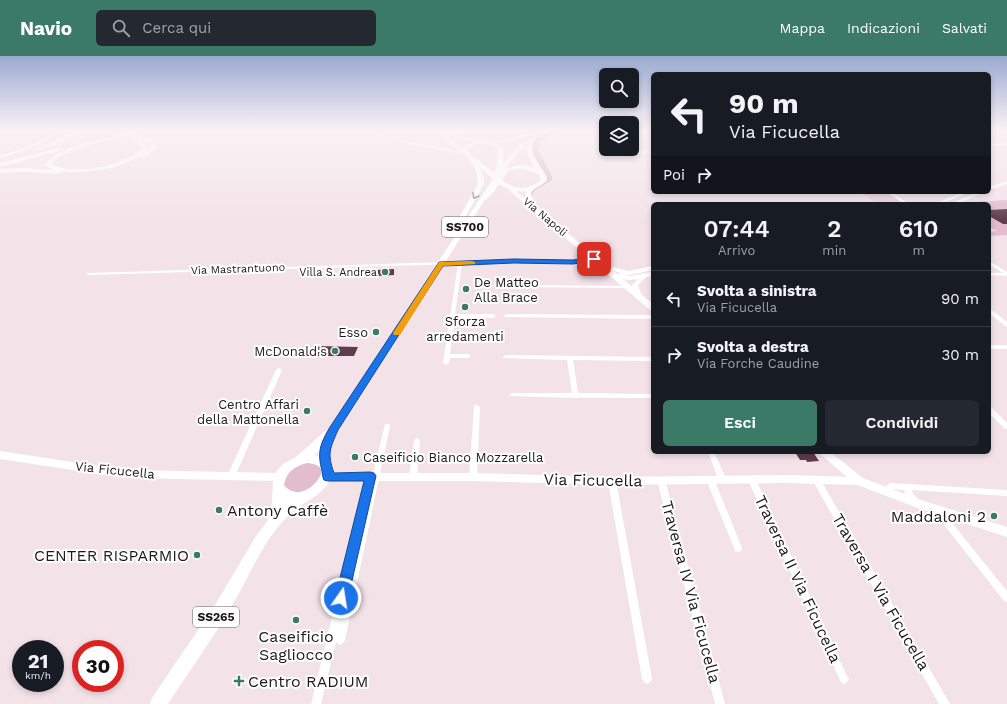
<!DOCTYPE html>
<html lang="it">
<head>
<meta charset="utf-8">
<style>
	body { margin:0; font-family:"Work Sans",sans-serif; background:#242831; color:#f1f3f6; height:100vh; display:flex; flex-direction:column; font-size:15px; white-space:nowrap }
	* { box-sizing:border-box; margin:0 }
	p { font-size:13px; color:#9ea1a6 }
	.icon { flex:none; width:22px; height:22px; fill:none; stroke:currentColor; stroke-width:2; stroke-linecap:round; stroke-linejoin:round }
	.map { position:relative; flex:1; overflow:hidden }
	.details { position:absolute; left:651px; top:146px; width:340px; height:252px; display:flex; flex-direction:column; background:#171b24; border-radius:6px; box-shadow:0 2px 6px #0003 }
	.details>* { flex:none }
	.top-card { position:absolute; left:651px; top:16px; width:340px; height:122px; border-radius:6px; box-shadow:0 2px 6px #0003; background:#171b24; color:#f1f3f6; overflow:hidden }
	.fabs { position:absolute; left:599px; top:12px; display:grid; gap:8px }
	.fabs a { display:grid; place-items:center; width:40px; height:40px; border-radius:6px; background:#171b24; box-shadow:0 2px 6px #0003; font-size:20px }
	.speed { position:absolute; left:12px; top:584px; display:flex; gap:8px; font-size:20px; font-weight:700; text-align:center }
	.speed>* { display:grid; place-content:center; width:52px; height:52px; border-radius:50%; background:#171b24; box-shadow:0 2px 6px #0003; line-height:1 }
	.speed small { font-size:10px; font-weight:400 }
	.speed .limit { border:6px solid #d22; background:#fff; color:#111 }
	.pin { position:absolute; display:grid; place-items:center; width:34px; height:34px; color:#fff; margin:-17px; border-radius:8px; box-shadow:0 2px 6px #0006 }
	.me { position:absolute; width:44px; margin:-22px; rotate:13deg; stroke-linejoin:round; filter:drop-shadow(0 0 3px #0008) }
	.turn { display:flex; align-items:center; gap:14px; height:84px; padding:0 12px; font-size:18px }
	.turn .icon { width:52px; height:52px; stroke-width:2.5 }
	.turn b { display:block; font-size:28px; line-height:34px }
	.then { display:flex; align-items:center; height:38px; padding:0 12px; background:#0003; gap:8px; font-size:15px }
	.eta { display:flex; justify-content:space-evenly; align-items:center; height:68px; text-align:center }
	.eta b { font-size:24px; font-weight:600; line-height:28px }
	.button { display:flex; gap:8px; margin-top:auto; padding:8px 12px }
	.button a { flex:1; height:46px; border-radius:6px; background:#3b7a67; color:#fff; font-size:16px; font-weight:600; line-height:46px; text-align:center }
	.button a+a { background:#242831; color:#f1f3f6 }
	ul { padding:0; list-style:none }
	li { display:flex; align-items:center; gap:12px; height:56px; padding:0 12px; border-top:1px solid #363941 }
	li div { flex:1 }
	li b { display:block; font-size:15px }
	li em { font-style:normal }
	header { display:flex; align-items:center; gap:24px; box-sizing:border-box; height:56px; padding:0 20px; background:#3b7a67; color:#fff }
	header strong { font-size:19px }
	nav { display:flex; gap:22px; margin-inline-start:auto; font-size:14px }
	.search { width:280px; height:36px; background:#242831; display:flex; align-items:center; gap:10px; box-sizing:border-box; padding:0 14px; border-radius:6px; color:#9ea1a6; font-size:15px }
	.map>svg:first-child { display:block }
	.built { fill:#ecd4dd }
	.green { fill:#e2becd }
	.building { fill:#603d4c }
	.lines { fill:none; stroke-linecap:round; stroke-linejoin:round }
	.minor { fill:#fff; fill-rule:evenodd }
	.tertiary { fill:#fff; fill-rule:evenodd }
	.secondary { fill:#fff; fill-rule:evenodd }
	.primary { fill:#fff; fill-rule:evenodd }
	.trunk { fill:#fff; fill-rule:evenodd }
	.motorway { fill:#fff; fill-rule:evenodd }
	.oneway { stroke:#9a9898 }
	.route { fill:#1a73e8; stroke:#114b97 }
	.slow { fill:#f59e0b }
	.poi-dot { fill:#3b7a67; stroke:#fff; stroke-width:1.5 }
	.labels { text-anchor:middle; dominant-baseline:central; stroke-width:4; stroke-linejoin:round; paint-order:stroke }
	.far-street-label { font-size:11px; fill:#1e191b; stroke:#fff }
	.far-poi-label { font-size:11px; fill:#1e191b; stroke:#fff; text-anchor:end }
	.shield { fill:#fff; stroke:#625e5f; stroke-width:1 }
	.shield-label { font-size:12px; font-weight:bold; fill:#1e191b }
	.poi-label { font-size:13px; fill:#1e191b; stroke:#fff; text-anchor:end }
	.street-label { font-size:13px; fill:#1e191b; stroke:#fff }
	.near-street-label { font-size:16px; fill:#1e191b; stroke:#fff }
	.near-poi-label { font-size:16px; fill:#1e191b; stroke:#fff; text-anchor:start }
</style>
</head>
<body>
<header>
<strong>Navio</strong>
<div class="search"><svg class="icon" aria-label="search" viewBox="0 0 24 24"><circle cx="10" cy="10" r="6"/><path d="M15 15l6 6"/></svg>Cerca qui</div>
<nav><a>Mappa</a><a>Indicazioni</a><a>Salvati</a></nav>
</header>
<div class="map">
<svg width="1007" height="648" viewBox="0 0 1007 648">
	<rect width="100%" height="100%" fill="#f3e3e9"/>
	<polygon class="built" points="871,136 887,136 905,148 878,148 863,138"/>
	<g class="green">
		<path d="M552,74H565C554,78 541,80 538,94L552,120V124L534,135L532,140H530L533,134L547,124V120C531,98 520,87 552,74Z"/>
		<polygon points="1007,144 1007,179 989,180 989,176 997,175 989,171 989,148 958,148 963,146 968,148 975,146"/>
		<path d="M303,406L316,408L321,412L322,419C319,423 315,429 311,432C302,439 291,437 283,429L284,419Z"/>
	</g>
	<g class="building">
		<polygon points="1007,153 1007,168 1003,168 989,160 989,154"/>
		<polygon points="394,213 394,219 377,220 377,214"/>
		<polygon points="317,290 358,291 354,300 312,300"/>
		<polygon points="795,396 813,396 819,405 807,406 806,404 800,404"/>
	</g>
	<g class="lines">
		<g class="minor">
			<polygon points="63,74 66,74 26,94 0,102 0,100 24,92"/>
			<polygon points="362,74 366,74 404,85 467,97 465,98 404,87"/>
			<polygon points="1007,87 1007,89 989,90 989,88"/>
			<polygon points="618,93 623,93 628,95 653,96 653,98 628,97"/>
			<polygon points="887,136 891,136 909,148 904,148"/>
			<polygon points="594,202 596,202 596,204 573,207 514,206 462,208 455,258 493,258 496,260 493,262 455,262 450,298 468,298 471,300 468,302 450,302 449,307 446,309 443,307 458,208 88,219 86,218 88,217 514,204 573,205"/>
			<polygon points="989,205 1007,216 1007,220 989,219 989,217 1003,217 989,208"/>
			<polygon points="504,229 628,230 630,231 628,232 506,231 504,231"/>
			<polygon points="989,252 1007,266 1007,271 1005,270 989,257"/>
			<polygon points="507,258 653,259 653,263 505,261 504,260 505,259"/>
			<rect x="989" y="289" width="18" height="4"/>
			<polygon points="506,299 653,301 653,305 573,304 578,337 653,338 653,342 575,342 510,340 509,339 510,338 512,337 572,337 567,304 504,302 503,301"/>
			<polygon points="279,312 282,314 235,420 234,422 231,423 228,422 227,420 276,314"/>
			<polygon points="475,349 477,349 480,351 477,421 476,423 473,424 470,423 469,421 474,351"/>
			<polygon points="989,351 991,351 1007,367 1007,373 1005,373 989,357"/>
			<polygon points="385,368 389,368 390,370 345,584 343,587 340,589 337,587 336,585 321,648 311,648 366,420 367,418 370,417 373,418"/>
			<polygon points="417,382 419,383 420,385 417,421 416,423 413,424 410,423 409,421 414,385 415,383"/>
			<polygon points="708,396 714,396 726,423 725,425 722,426 719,425"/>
			<polygon points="710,420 713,421 714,423 742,492 741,495 738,496 735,495 734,492 706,423 707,421"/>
			<polygon points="661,421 664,422 665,424 725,648 715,648 657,424 658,422"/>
			<polygon points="752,421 755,422 756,424 847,620 849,623 847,626 844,628 841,626 748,424 749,422"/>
			<polygon points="612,422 615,423 616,425 652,623 650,626 647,628 644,626 642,623 608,425 609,423"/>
			<polygon points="817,422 820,423 950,648 939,648 814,427 813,425 814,423"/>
			<path d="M891,427L1007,434V440L912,434C912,439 918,441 920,445L919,447L916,448L908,443L904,435L905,434L893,433C890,437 889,440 884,438L883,436C885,432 887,428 891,427Z"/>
			<polygon points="937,451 940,452 1007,535 1007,546 1004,545 934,456 933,454 934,452"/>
		</g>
		<g class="tertiary">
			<polygon points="1007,125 1007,128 989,134 989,131"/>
			<polygon points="963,136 969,136 942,148 935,148"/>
			<polygon points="978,136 984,136 957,148 950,148"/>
			<polygon points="604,209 629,215 653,210 653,214 625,220 630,220 653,216 653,220 646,221 638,229 642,240 639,242 636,240 632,229 638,223 630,224 614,222 614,220 621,217 602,212 601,211"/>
			<polygon points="0,395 125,414 279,417 282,418 284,421 282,424 279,425 125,422 0,403"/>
			<polygon points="328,417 473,417 612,421 784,419 859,421 862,422 864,425 862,428 859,429 784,427 612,429 473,425 328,425 325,424 323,421 325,418"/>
		</g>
		<g class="secondary">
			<polygon points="511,131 527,144 525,138 529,132 533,132 531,138 535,150 653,248 653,254 650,254 509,134 509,132"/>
			<polygon points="818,396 830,396 863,422 921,444 1007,471 1007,481 915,451 855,428"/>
		</g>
		<path class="primary" d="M436,74H441L444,77L446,75C452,76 458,80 464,81C477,84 494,82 504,92L503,111L498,121C508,104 540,105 547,124C534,138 514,139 499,128L494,136L484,145L338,375C331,394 328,396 334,416C325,442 302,444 285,463C263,486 250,518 234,546C214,581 190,614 168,648H150L152,642L215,549L256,480L268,464L272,446L273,424L276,416L283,408L296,401L324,376L327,375L479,144L490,134L495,125L480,112L484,121V128L461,169L456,170L455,169L478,128C478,100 452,93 436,74ZM444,77L459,83L473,86L465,89L464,93ZM484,87L492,89L498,92L497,111L494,117L467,95L473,89ZM520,112L528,114L539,119L541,124C528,135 515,134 502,124L508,115ZM318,396L319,400L314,399ZM307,407C314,408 320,408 322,416C317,431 296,445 284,429C286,416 295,410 307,407Z"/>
		<g class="trunk">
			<path d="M543,74H548C546,76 543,77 540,79C524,90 537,105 545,118L544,119H540C533,109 523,98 529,86L511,105L484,145H480L479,144C497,117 512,89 543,74Z"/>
			<polygon points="531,76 533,78 506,86 488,88 485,86 506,84"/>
		</g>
		<g class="motorway">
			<path d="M77,74H84C77,80 42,97 35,93Z"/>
			<path d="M107,74C114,74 120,77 126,77C134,77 141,74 149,74L131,79L141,84L148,93L146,95L151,92C148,85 142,84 136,81V79C144,79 154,84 157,92L144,102L139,101L116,111L98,114L82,116H60L57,118L26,116L0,117V113L26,112L52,114L45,109C58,90 97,84 119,79ZM125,80L137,87L142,93C125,110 73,120 51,108C62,93 107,85 125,80Z"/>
			<polygon points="58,92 60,93 60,95 0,111 0,107"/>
		</g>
	</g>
	<defs><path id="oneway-chevron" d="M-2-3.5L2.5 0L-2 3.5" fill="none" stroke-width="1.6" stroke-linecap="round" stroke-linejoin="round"/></defs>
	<use class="oneway" href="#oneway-chevron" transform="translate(475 140) rotate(120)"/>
	<linearGradient id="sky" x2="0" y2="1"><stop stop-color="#99aad0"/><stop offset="0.45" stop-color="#faf2f5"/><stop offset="1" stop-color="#faf2f5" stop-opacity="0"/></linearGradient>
	<rect width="1007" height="165" fill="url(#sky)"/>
	<path class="route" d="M594,201L598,203L597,204L573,208L514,207L443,210L338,374C330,393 327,397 334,417L370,416L374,417L376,420L348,542L346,546L341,548L337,546L335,542L364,425H328L324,424C322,420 323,418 322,415C317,396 320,388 330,371L439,206L514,203L573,204Z"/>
	<polygon class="slow" points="472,205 475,206 475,208 443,210 400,279 394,279 393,277 439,206"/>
	<g class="poi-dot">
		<circle cx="385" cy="216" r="4"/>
		<circle cx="466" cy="233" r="4"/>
		<circle cx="465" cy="251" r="4"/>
		<circle cx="376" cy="276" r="4"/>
		<circle cx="335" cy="295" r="4"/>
		<circle cx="307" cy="355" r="4"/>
		<circle cx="355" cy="401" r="4"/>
		<circle cx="219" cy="454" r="4"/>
		<circle cx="994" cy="460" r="4"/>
		<circle cx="197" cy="499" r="4"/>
		<circle cx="296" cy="564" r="4"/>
		<path d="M237 619h4v4h4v4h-4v4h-4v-4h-4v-4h4z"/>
	</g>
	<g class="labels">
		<g class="far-street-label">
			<text transform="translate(545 161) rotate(40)">Via Napoli</text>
			<text transform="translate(238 213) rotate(-2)">Via Mastrantuono</text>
		</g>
		<g class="far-poi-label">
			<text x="377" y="216">Villa S. Andrea</text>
		</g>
		<g class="shield">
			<rect x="442" y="161" width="46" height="20" rx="3"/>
			<rect x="193" y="551" width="46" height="20" rx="3"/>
		</g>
		<g class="shield-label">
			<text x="465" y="171">SS700</text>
			<text x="216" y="561">SS265</text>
		</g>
		<g class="poi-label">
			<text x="474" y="226" text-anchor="start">De Matteo<tspan x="474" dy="15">Alla Brace</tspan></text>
			<text x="465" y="265" text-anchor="middle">Sforza<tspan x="465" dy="15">arredamenti</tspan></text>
			<text x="368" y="276">Esso</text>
			<text x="327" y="295">McDonald's</text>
			<text x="299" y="348">Centro Affari<tspan x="299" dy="15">della Mattonella</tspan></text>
			<text x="363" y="401" text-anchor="start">Caseificio Bianco Mozzarella</text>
		</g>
		<g class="street-label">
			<text transform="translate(115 414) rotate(6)">Via Ficucella</text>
		</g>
		<g class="near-street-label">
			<text transform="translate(593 424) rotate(1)">Via Ficucella</text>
			<text transform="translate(798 523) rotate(65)">Traversa II Via Ficucella</text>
			<text transform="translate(691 536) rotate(75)">Traversa IV Via Ficucella</text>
			<text transform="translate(881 536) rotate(60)">Traversa I Via Ficucella</text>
		</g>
		<g class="near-poi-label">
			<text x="227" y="454">Antony Caffè</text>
			<text x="986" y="460" text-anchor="end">Maddaloni 2</text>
			<text x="189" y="499" text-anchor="end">CENTER RISPARMIO</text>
			<text x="296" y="580" text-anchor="middle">Caseificio<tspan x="296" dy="18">Sagliocco</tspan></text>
			<text x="248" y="625">Centro RADIUM</text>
		</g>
	</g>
</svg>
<div class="fabs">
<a><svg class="icon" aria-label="search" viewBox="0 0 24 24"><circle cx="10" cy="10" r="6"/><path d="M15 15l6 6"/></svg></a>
<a><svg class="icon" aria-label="layers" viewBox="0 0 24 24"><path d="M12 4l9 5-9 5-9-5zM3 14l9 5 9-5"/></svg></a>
</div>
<div class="speed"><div>21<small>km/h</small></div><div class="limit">30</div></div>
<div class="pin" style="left:594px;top:203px;background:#d93025"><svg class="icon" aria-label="arrive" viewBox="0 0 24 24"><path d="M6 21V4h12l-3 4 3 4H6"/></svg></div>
<svg class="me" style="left:341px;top:542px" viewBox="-20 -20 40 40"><circle r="17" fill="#1a73e8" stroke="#fff" stroke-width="3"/><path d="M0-11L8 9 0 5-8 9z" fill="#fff"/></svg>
<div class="top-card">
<div class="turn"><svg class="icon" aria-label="left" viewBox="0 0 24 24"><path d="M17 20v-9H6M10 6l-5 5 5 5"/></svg><div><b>90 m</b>Via Ficucella</div></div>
<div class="then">Poi<svg class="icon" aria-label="right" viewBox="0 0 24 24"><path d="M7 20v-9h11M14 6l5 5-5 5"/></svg></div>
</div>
<section class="details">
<div class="eta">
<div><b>07:44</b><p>Arrivo</p></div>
<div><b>2</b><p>min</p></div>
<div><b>610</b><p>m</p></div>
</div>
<ul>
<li><svg class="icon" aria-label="left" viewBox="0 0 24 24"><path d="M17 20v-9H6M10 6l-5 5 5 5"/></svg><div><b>Svolta a sinistra</b><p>Via Ficucella</p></div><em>90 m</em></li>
<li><svg class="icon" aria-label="right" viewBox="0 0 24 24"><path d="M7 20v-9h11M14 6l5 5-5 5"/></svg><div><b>Svolta a destra</b><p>Via Forche Caudine</p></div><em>30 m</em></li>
</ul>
<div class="button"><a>Esci</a><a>Condividi</a></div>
</section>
</div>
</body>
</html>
